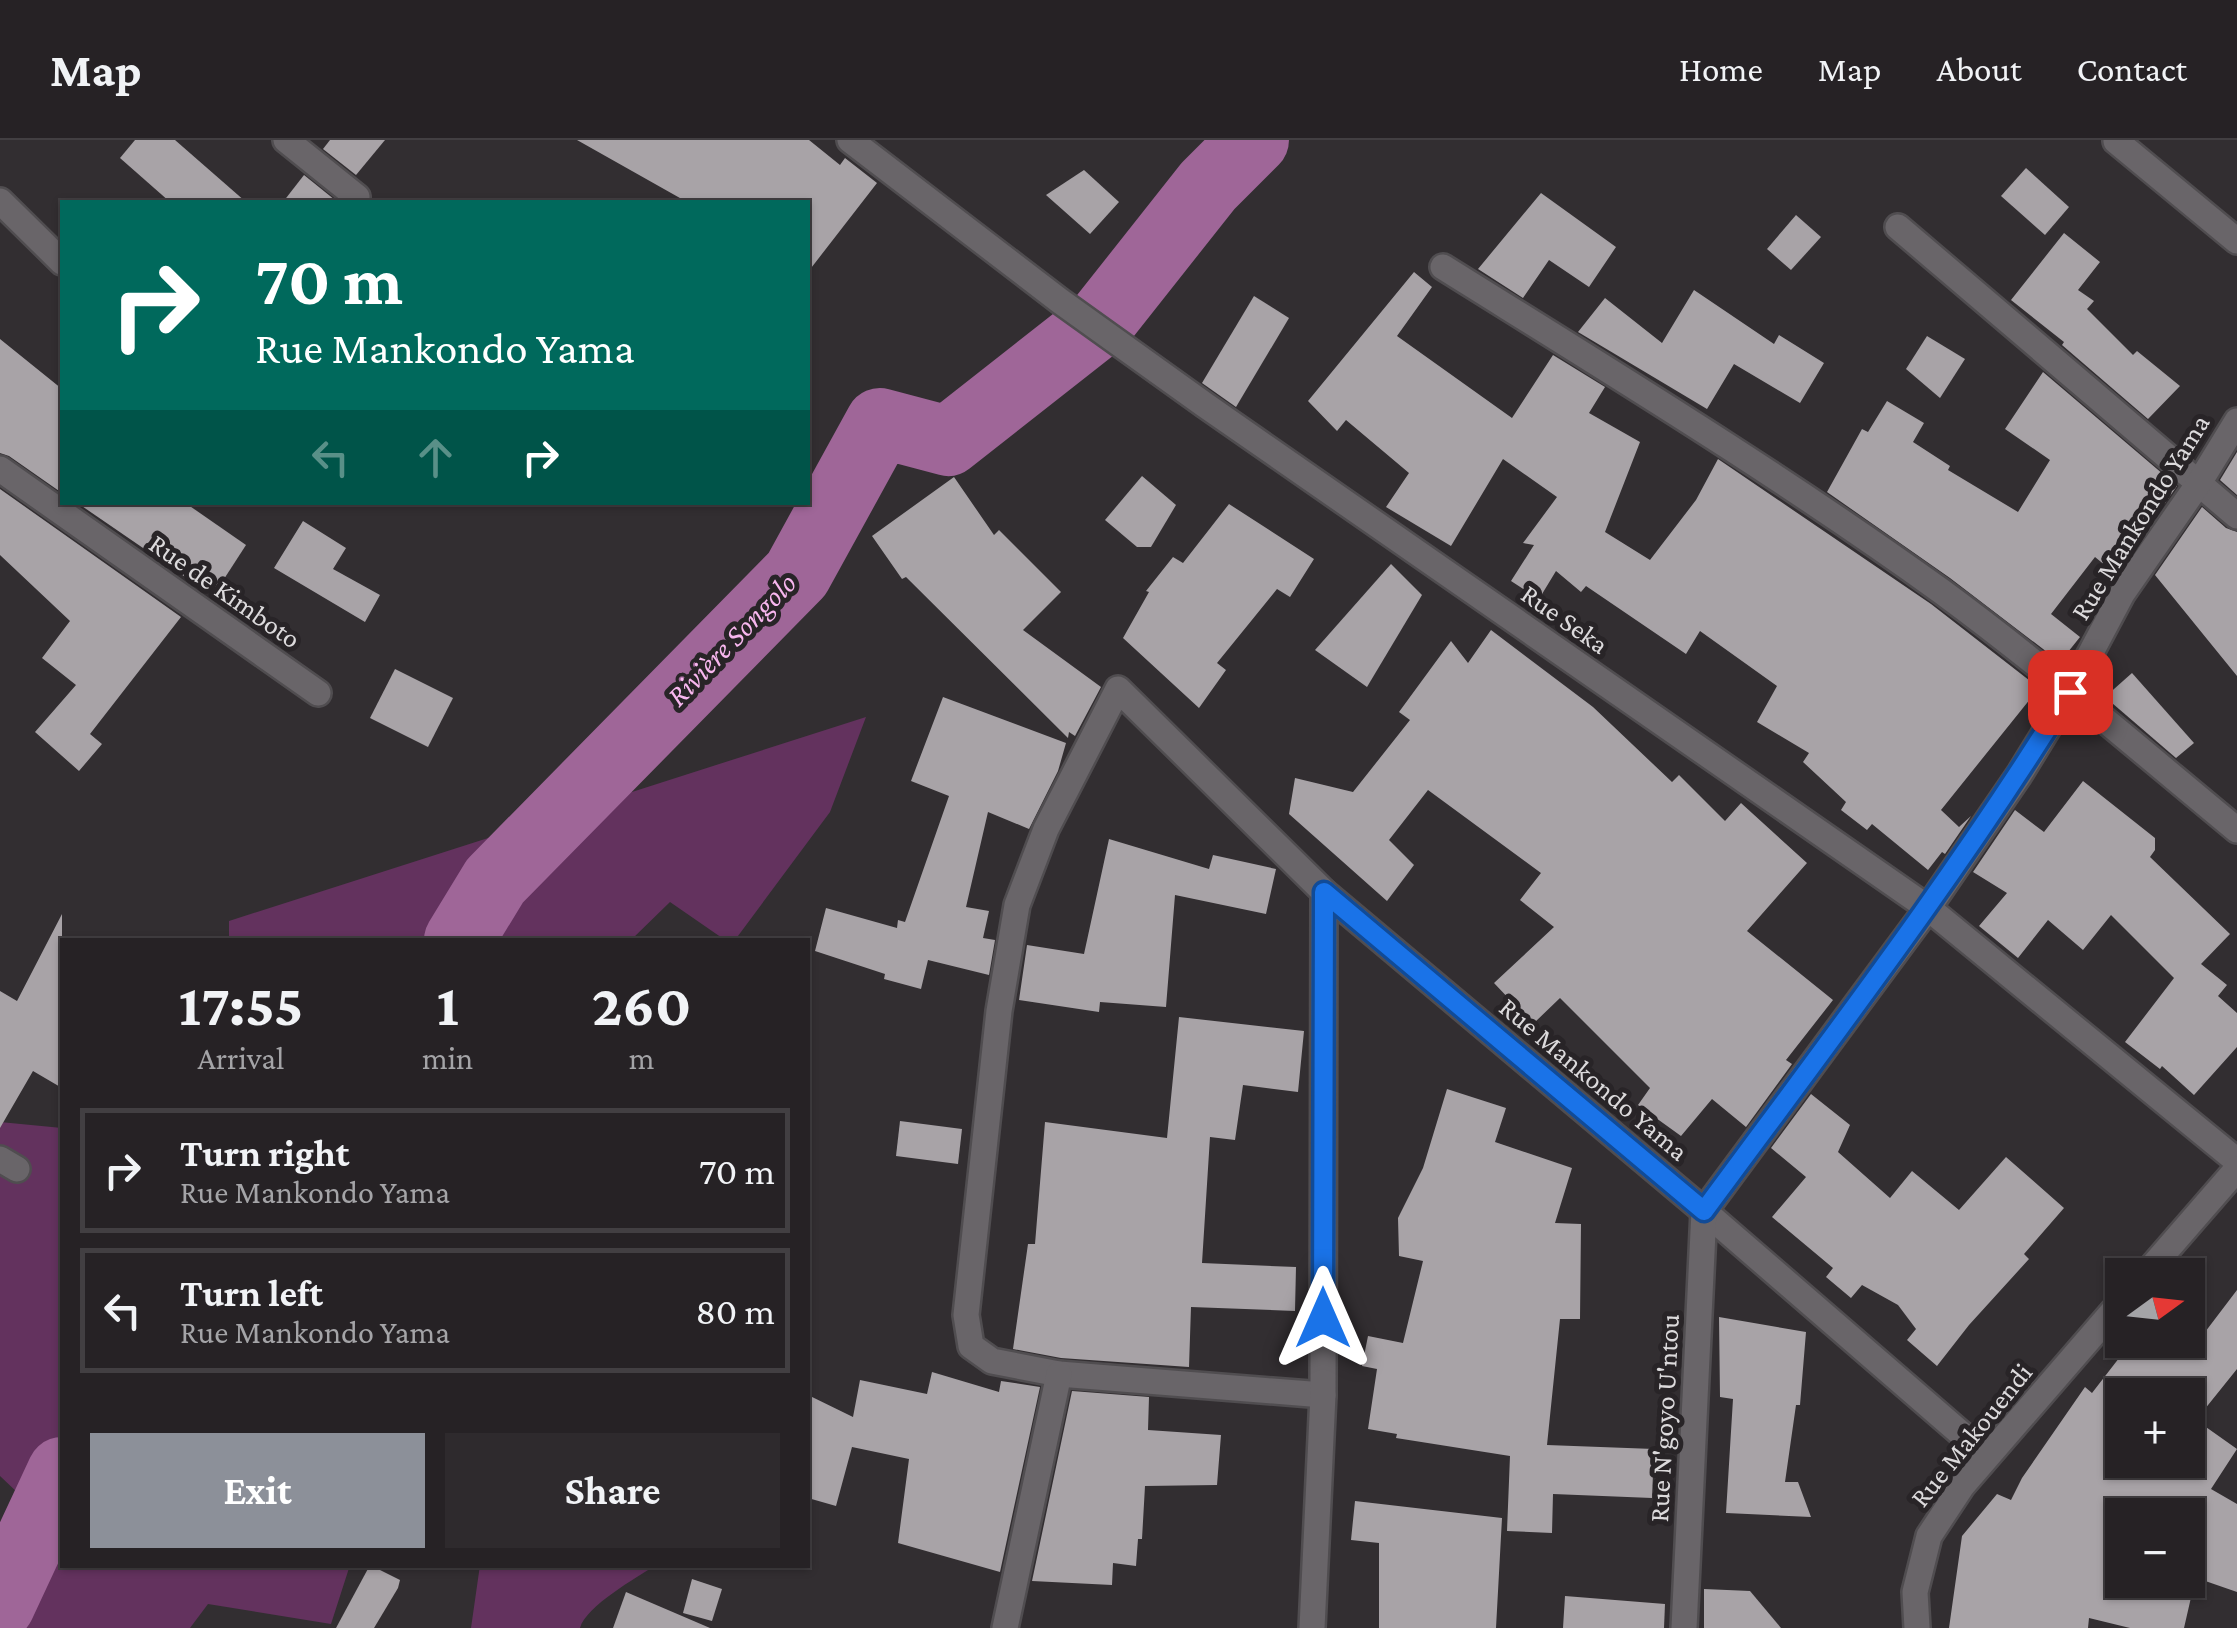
<!DOCTYPE html>
<html lang="en">
<head>
<meta charset="utf-8">
<style>
	body { margin:0; font-family:"Crimson Pro",serif; background:#2e2a2d; color:#f1f3f6; height:100vh; display:flex; flex-direction:column; font-size:38px; white-space:nowrap }
	* { box-sizing:border-box; margin:0 }
	p { font-size:32px; color:#a4a4a7 }
	.icon { flex:none; width:55px; height:55px; fill:none; stroke:currentColor; stroke-width:2; stroke-linecap:round; stroke-linejoin:round }
	.map { position:relative; flex:1; overflow:hidden }
	.sheet { position:absolute; left:60px; top:798px; width:750px; height:630px; display:flex; flex-direction:column; background:#262225; border-radius:0px; box-shadow:0 2px 8px #0004,0 0 0 2px #423f42 }
	.sheet>* { flex:none }
	.top-card { position:absolute; left:60px; top:60px; width:750px; height:305px; border-radius:0px; box-shadow:0 2px 8px #0004,0 0 0 2px #423f42; background:#00695c; color:#fff; overflow:hidden }
	.needle { width:65px; rotate:75deg }
	.controls { position:absolute; left:2105px; top:1118px; display:grid; gap:20px }
	.controls a { display:grid; place-items:center; width:100px; height:100px; border-radius:0px; background:#262225; box-shadow:0 2px 8px #0004,0 0 0 2px #423f42; font-size:50px }
	.pin { position:absolute; display:grid; place-items:center; width:85px; height:85px; color:#fff; margin:-42px; border-radius:20px; box-shadow:0 5px 15px #0006 }
	.me { position:absolute; width:110px; margin:-55px; rotate:0deg; stroke-linejoin:round; filter:drop-shadow(0 0 8px #0008) }
	.turn { display:flex; align-items:center; gap:35px; height:210px; padding:0 30px; font-size:45px }
	.turn .icon { width:130px; height:130px; stroke-width:2.5 }
	.turn b { display:block; font-size:70px; line-height:85px }
	.lanes { display:flex; align-items:center; height:95px; padding:0 30px; background:#0003; justify-content:center; gap:50px; direction:ltr }
	.lanes .off { opacity:.35 }
	.eta { display:flex; justify-content:space-evenly; align-items:center; height:170px; text-align:center }
	.eta b { font-size:60px; font-weight:700; line-height:70px }
	.action { display:flex; gap:20px; margin-top:auto; padding:20px 30px }
	.action a { flex:1; height:115px; border-radius:0px; background:#8c9099; color:#fff; font-size:40px; font-weight:700; line-height:115px; text-align:center }
	.action a+a { background:#2e2a2d; color:#f1f3f6 }
	ul { padding:0; list-style:none }
	li { display:flex; align-items:center; gap:30px; height:125px; margin:0 20px 15px; padding:0 10px; border:5px solid #423f42; border-radius:0px }
	li div { flex:1 }
	li b { display:block; font-size:38px }
	li em { font-style:normal }
	header { display:flex; align-items:center; gap:60px; box-sizing:border-box; height:140px; padding:0 50px; background:#262225; border-bottom:2px solid #423f42 }
	header strong { font-size:48px }
	nav { display:flex; gap:55px; margin-inline-start:auto; font-size:35px }
	.map>svg:first-child { display:block }
	.green { fill:#63325e }
	.lines { fill:none; stroke-linecap:round; stroke-linejoin:round }
	.river { stroke:#9f6698; stroke-width:70 }
	.building { fill:#a8a3a7; fill-rule:evenodd }
	.minor-casing { stroke:#504d50; stroke-width:30 }
	.minor { stroke:#696569; stroke-width:25 }
	.route-casing { stroke:#114b97; stroke-width:25 }
	.route { stroke:#1a73e8; stroke-width:18 }
	.labels { text-anchor:middle; dominant-baseline:central; stroke-width:10; stroke-linejoin:round; paint-order:stroke }
	.street-label { font-size:28px; fill:#dcdadc; stroke:#282427 }
	.water-label { font-size:30px; font-style:italic; fill:#f8b7ef; stroke:#282427 }
</style>
</head>
<body>
<header>
<strong>Map</strong>
<nav><a>Home</a><a>Map</a><a>About</a><a>Contact</a></nav>
</header>
<div class="map">
<svg width="2237" height="1488" viewBox="0 0 2237 1488">
	<rect width="100%" height="100%" fill="#322e31"/>
	<g class="green">
		<polygon points="866,577 830,672 735,800 725,800 670,762 631,800 229,800 229,781"/>
		<polygon points="0,982 62,988 62,1425 350,1425 331,1484 208,1464 190,1488 0,1488 0,1386 19,1354 0,1336"/>
		<path d="M480,1425H656C636,1438 586,1466 580,1488H471Z"/>
	</g>
	<g class="lines">
		<g class="river">
			<polyline points="459,800 495,741 797,434 880,283 948,301 1102,180 1208,46 1254,0"/>
			<polyline points="0,1465 62,1332"/>
		</g>
	</g>
	<g class="building">
		<polygon points="135,0 175,0 246,62 170,62 120,18"/>
		<polygon points="330,0 385,0 356,35 323,9"/>
		<polygon points="577,0 809,0 840,25 845,18 877,43 808,132 808,62 687,62"/>
		<polygon points="2026,28 2069,67 2045,95 2001,56"/>
		<polygon points="1084,30 1119,62 1090,94 1046,55"/>
		<polygon points="304,35 335,60 333,62 283,62"/>
		<polygon points="1541,53 1616,107 1589,147 1549,120 1523,158 1478,129"/>
		<polygon points="1796,75 1821,97 1791,130 1767,109"/>
		<polygon points="2064,93 2100,122 2078,150 2094,161 2087,169 2133,215 2137,211 2180,246 2148,279 2062,205 2064,202 2011,160"/>
		<polygon points="1414,132 1432,147 1397,196 1512,278 1553,215 1605,247 1589,273 1640,302 1605,392 1650,420 1696,360 1718,319 1931,464 2039,548 1941,670 1959,687 1971,676 1945,714 1942,712 1928,730 1872,684 1867,690 1841,670 1846,662 1803,622 1809,613 1757,582 1777,546 1700,491 1686,514 1586,446 1581,452 1556,431 1539,459 1511,441 1534,405 1523,403 1557,357 1503,319 1451,406 1386,367 1409,333 1346,280 1337,291 1308,261"/>
		<polygon points="1694,150 1774,204 1779,195 1824,223 1800,263 1734,224 1707,269 1578,192 1605,158 1662,203"/>
		<polygon points="1254,156 1289,178 1236,267 1202,243"/>
		<polygon points="1927,196 1965,219 1940,258 1906,229"/>
		<polygon points="0,199 62,249 62,353 9,316 0,313"/>
		<polygon points="2043,232 2177,346 2133,409 2131,407 2112,431 2095,417 2051,474 2080,497 2060,522 1950,438 1827,352 1862,289 1868,292 1887,261 1924,283 1913,302 1950,326 1948,330 2018,372 2050,320 2005,289"/>
		<polygon points="2237,312 2237,355 2220,340"/>
		<polygon points="1142,336 1176,365 1151,407 1137,407 1105,380"/>
		<polygon points="954,337 994,395 999,390 1061,452 1023,490 1101,547 1075,596 1069,592 1068,598 906,437 902,439 872,396"/>
		<polygon points="0,349 181,477 90,594 102,604 79,631 35,592 76,545 42,518 70,481 0,415"/>
		<polygon points="76,362 184,362 246,405 213,456"/>
		<polygon points="1229,364 1314,419 1290,457 1277,449 1217,523 1226,530 1199,568 1123,498 1149,452 1146,451 1173,417 1183,423"/>
		<polygon points="2202,367 2226,388 2237,392 2237,536 2155,435"/>
		<polygon points="303,381 346,408 333,429 380,455 365,482 274,428"/>
		<polygon points="1391,424 1422,455 1367,547 1315,510"/>
		<polygon points="1491,490 1593,567 1672,642 1679,635 1725,681 1741,663 1807,723 1747,791 1833,860 1786,920 1792,924 1746,987 1712,959 1681,996 1638,965 1650,948 1560,858 1533,884 1494,843 1554,787 1520,760 1541,733 1428,650 1389,700 1414,725 1387,761 1289,674 1295,638 1353,652 1410,580 1399,572 1451,501 1468,523"/>
		<polygon points="395,529 453,558 428,607 370,578"/>
		<polygon points="2132,533 2194,603 2176,618 2105,557"/>
		<polygon points="943,557 1066,603 1058,631 1029,689 988,672 966,767 989,771 983,798 995,800 989,835 928,820 921,849 884,839 885,834 815,811 826,768 897,788 898,780 905,782 949,656 911,641"/>
		<polygon points="2083,641 2155,698 2155,710 2150,717 2230,794 2201,824 2227,845 2218,856 2237,873 2237,907 2194,955 2162,926 2160,929 2125,902 2174,838 2111,775 2083,810 2048,780 2018,818 1979,786 2007,753 1973,732 2015,670 2044,692"/>
		<polygon points="1109,699 1209,729 1213,715 1276,729 1266,774 1175,755 1166,867 1100,862 1099,872 1019,860 1027,805 1084,814"/>
		<polygon points="62,774 62,948 33,931 0,988 0,851 17,861"/>
		<polygon points="1179,877 1304,891 1298,952 1243,945 1235,1000 1210,997 1202,1123 1296,1127 1295,1171 1191,1167 1189,1227 1061,1218 1013,1209 1028,1104 1035,1104 1045,982 1167,998"/>
		<polygon points="1447,949 1506,968 1495,1002 1572,1028 1555,1083 1581,1084 1580,1179 1560,1179 1547,1305 1654,1309 1652,1358 1553,1354 1552,1393 1507,1391 1510,1316 1396,1298 1397,1294 1368,1289 1377,1229 1362,1226 1368,1196 1403,1203 1423,1121 1399,1116 1398,1078 1423,1028"/>
		<polygon points="1811,954 1850,985 1838,1012 1890,1058 1912,1031 1959,1070 2006,1017 2064,1068 2024,1114 2029,1119 1969,1185 1937,1226 1907,1200 1916,1189 1898,1165 1862,1145 1851,1158 1826,1137 1833,1128 1772,1077 1806,1037 1771,1008"/>
		<polygon points="900,981 962,989 958,1024 896,1016"/>
		<path d="M2237,1150V1229L2196,1280L2237,1309L2211,1349L2237,1364V1452L2188,1435V1375H2157L2122,1356V1440H2195L2184,1488H2130L2089,1478L2088,1488H1949L1962,1396L1997,1354L2011,1360L2022,1338L2085,1247L2092,1253L2133,1200H2199ZM2122,1255H2188V1320H2122Z"/>
		<polygon points="1719,1177 1806,1192 1800,1265 1796,1265 1785,1342 1798,1342 1811,1377 1726,1373 1733,1259 1720,1257"/>
		<polygon points="932,1232 999,1252 1001,1241 1040,1247 1000,1432 898,1403 909,1319 852,1307 836,1366 808,1358 808,1255 853,1277 860,1240 927,1254"/>
		<polygon points="1072,1251 1149,1257 1148,1290 1221,1295 1217,1345 1145,1346 1142,1399 1138,1399 1136,1426 1113,1423 1112,1445 1032,1441"/>
		<polygon points="1355,1361 1502,1378 1496,1488 1379,1488 1379,1403 1351,1400"/>
		<polygon points="370,1425 400,1440 398,1448 374,1488 336,1488"/>
		<polygon points="692,1439 722,1449 712,1481 683,1473"/>
		<polygon points="1704,1449 1750,1451 1781,1488 1704,1488"/>
		<polygon points="626,1452 710,1488 613,1488"/>
		<polygon points="1565,1456 1665,1464 1664,1488 1563,1488"/>
	</g>
	<g class="lines">
		<g class="minor-casing">
			<g id="minor">
				<polyline points="286,0 357,57"/>
				<polyline points="850,0 1060,161 1205,265 1928,768 2237,1021"/>
				<polyline points="2116,1 2237,101"/>
				<polyline points="0,61 62,122"/>
				<polyline points="1898,87 2237,376"/>
				<path d="M1443,127C1611,232 1780,335 1941,451C2043,526 2139,609 2237,690"/>
				<polyline points="0,329 318,553"/>
				<polyline points="0,1019 17,1029"/>
				<polyline points="1704,1071 1928,768 2019,635 2070,552 2122,454 2199,343 2237,281"/>
				<polyline points="2145,1135 2237,1029"/>
				<polyline points="1323,1255 1059,1234 992,1221 971,1206 966,1175 999,871 1017,765 1046,689 1118,549 1324,752 1704,1071 1987,1316"/>
				<polyline points="1005,1488 1059,1234"/>
				<polyline points="1312,1488 1323,1255 1324,752"/>
				<polyline points="1684,1488 1704,1071"/>
				<polyline points="1917,1488 1915,1452 1929,1396 1962,1346 2122,1161"/>
			</g>
		</g>
		<use href="#minor" class="minor"/>
	</g>
	<g class="lines">
		<g class="route-casing">
			<path id="route" d="M1323,1178L1324,752L1704,1071C1830,900 1959,732 2070,552"/>
		</g>
		<use href="#route" class="route"/>
	</g>
	<g class="labels">
		<g class="street-label">
			<text transform="translate(2140 377) rotate(-58)">Rue Mankondo Yama</text>
			<text transform="translate(225 451) rotate(35)">Rue de Kimboto</text>
			<text transform="translate(1565 479) rotate(35)">Rue Seka</text>
			<text transform="translate(1594 939) rotate(40)">Rue Mankondo Yama</text>
			<text transform="translate(1664 1278) rotate(-87)">Rue N'goyo U'ntou</text>
			<text transform="translate(1971 1295) rotate(-51)">Rue Makouendi</text>
		</g>
		<g class="water-label">
			<text transform="translate(731 499) rotate(-46)">Rivière Songolo</text>
		</g>
	</g>
</svg>
<div class="controls">
<a><svg class="needle" viewBox="-14 -14 28 28"><path d="M0-13l5 13h-10z" fill="#e53935"/><path d="M0 13l5-13h-10z" fill="#a4a4a7"/></svg></a>
<a>+</a>
<a>−</a>
</div>
<div class="pin" style="left:2070px;top:552px;background:#d93025"><svg class="icon" aria-label="arrive" viewBox="0 0 24 24"><path d="M6 21V4h12l-3 4 3 4H6"/></svg></div>
<svg class="me" style="left:1323px;top:1178px" viewBox="-20 -20 40 40"><path d="M0-17L14 15 0 8-14 15z" fill="#1a73e8" stroke="#fff" stroke-width="4"/></svg>
<div class="top-card">
<div class="turn"><svg class="icon" aria-label="right" viewBox="0 0 24 24"><path d="M7 20v-9h11M14 6l5 5-5 5"/></svg><div><b>70 m</b>Rue Mankondo Yama</div></div>
<div class="lanes"><svg class="icon off" aria-label="left" viewBox="0 0 24 24"><path d="M17 20v-9H6M10 6l-5 5 5 5"/></svg><svg class="icon off" aria-label="ahead" viewBox="0 0 24 24"><path d="M12 20V5M6 11l6-6 6 6"/></svg><svg class="icon" aria-label="right" viewBox="0 0 24 24"><path d="M7 20v-9h11M14 6l5 5-5 5"/></svg></div>
</div>
<section class="sheet">
<div class="eta">
<div><b>17:55</b><p>Arrival</p></div>
<div><b>1</b><p>min</p></div>
<div><b>260</b><p>m</p></div>
</div>
<ul>
<li><svg class="icon" aria-label="right" viewBox="0 0 24 24"><path d="M7 20v-9h11M14 6l5 5-5 5"/></svg><div><b>Turn right</b><p>Rue Mankondo Yama</p></div><em>70 m</em></li>
<li><svg class="icon" aria-label="left" viewBox="0 0 24 24"><path d="M17 20v-9H6M10 6l-5 5 5 5"/></svg><div><b>Turn left</b><p>Rue Mankondo Yama</p></div><em>80 m</em></li>
</ul>
<div class="action"><a>Exit</a><a>Share</a></div>
</section>
</div>
</body>
</html>
